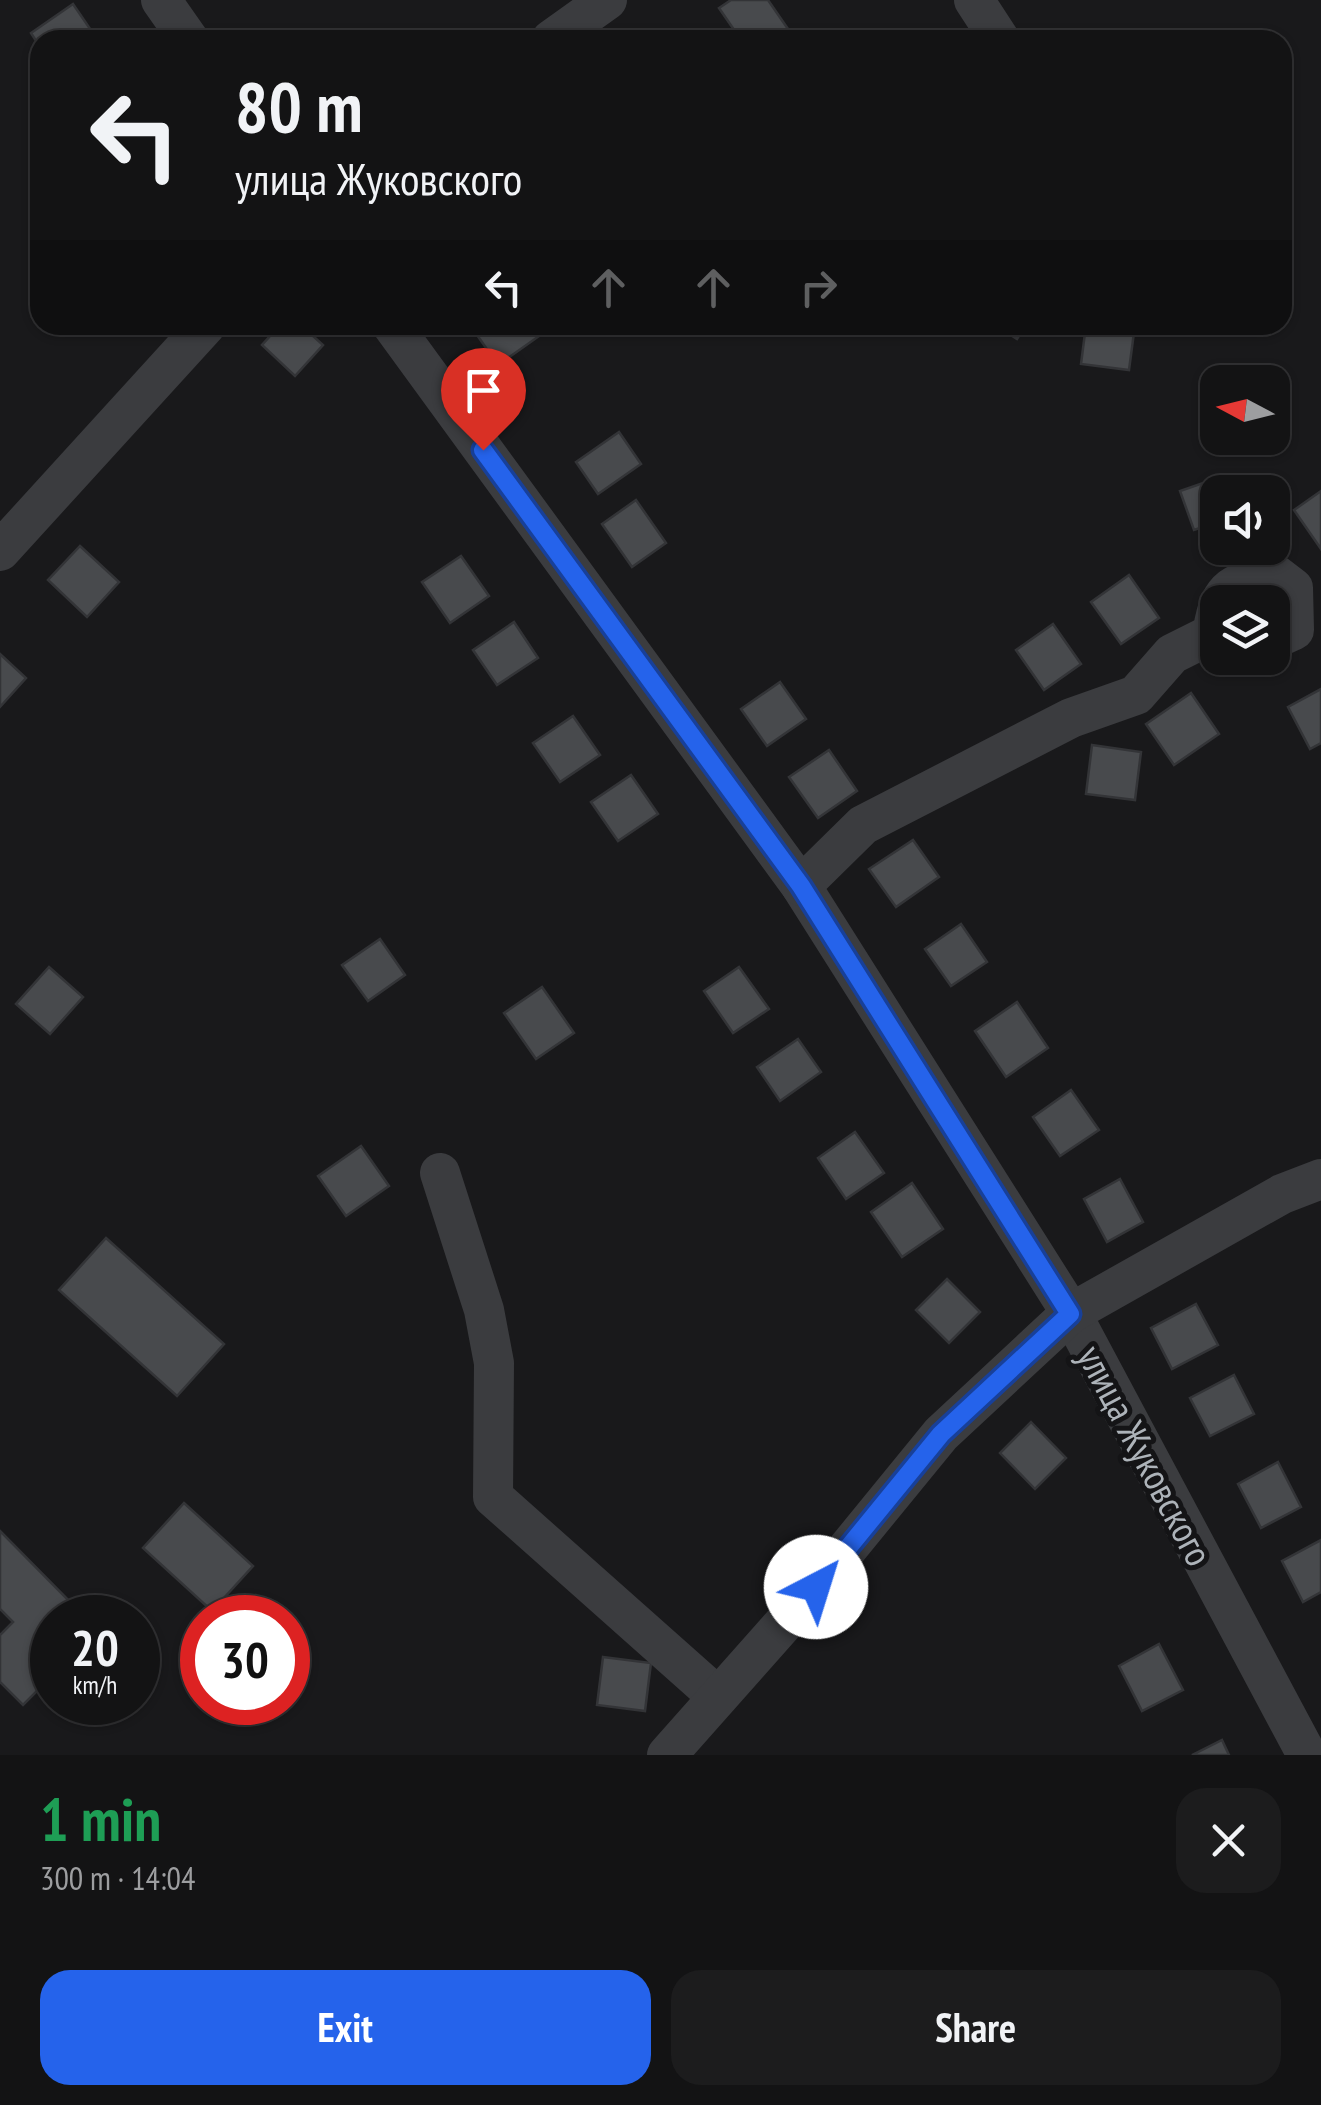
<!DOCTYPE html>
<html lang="en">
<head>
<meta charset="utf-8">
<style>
	body { margin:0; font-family:"PT Sans Narrow",sans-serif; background:#1c1c1d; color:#f1f3f6; height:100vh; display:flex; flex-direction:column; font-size:38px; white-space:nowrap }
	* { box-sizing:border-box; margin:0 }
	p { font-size:32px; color:#9d9ea0 }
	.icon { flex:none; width:55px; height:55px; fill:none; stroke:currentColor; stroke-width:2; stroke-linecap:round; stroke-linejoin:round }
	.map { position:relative; height:1755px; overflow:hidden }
	.side { display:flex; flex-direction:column; background:#131314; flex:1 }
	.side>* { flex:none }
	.guide { position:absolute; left:30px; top:30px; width:1262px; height:305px; border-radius:30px; box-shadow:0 2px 8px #0004,0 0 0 2px #323234; background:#131314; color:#f1f3f6; overflow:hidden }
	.needle { width:65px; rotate:277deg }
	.controls { position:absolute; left:1200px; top:365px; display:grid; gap:20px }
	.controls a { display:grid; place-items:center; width:90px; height:90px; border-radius:20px; background:#131314; box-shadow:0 2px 8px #0004,0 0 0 2px #323234; font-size:50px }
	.speed { position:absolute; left:30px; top:1595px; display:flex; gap:20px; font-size:50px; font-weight:700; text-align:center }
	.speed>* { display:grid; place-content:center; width:130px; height:130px; border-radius:50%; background:#131314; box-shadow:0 2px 8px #0004,0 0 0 2px #323234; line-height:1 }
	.speed small { font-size:25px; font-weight:400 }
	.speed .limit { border:15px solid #d22; background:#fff; color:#111 }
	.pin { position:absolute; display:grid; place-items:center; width:85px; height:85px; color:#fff; margin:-102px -42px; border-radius:50% 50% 50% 0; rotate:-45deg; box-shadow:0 0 10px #0007 }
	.pin .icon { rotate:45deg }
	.me { position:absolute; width:110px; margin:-55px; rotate:40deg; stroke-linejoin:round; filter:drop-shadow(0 0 8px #0008) }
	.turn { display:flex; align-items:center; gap:35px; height:210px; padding:0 40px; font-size:45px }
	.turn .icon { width:130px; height:130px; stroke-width:2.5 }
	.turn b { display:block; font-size:70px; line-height:85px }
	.lanes { display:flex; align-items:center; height:95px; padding:0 40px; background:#0003; justify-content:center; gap:50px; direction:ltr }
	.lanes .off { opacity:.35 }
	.round { display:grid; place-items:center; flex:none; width:105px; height:105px; border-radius:30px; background:#1c1c1d }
	.headline { display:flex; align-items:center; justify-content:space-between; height:170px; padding:0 40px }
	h1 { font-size:60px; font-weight:700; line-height:75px; color:#1e9e55 }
	.action { display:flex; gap:20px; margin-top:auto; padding:20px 40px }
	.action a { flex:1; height:115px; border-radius:30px; background:#2563eb; color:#fff; font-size:40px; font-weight:700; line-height:115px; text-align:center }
	.action a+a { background:#1c1c1d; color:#f1f3f6 }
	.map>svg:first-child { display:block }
	.building { fill:#484a4d; stroke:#333437; stroke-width:2.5 }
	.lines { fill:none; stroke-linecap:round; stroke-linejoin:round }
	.minor { stroke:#3b3c3f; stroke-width:40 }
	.route-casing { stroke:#184099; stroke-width:25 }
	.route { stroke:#2563eb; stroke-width:18 }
	.labels { text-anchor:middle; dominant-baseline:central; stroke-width:10; stroke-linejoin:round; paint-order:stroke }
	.street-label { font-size:38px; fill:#adb3b9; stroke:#141416 }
</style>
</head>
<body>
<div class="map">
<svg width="1321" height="1755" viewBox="0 0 1321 1755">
	<rect width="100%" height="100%" fill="#19191b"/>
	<g class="building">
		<polygon points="731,0 768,0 788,29 771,40 741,40 719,8"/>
		<polygon points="73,4 97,39 40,40 40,47 31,33"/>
		<polygon points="280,325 301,325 323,345 295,376 262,345"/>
		<polygon points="470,325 536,325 542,334 498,365"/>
		<polygon points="995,325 1026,325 1017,339"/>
		<polygon points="1086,325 1135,325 1129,370 1081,364"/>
		<polygon points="619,432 641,464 598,494 576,462"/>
		<polygon points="1223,476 1229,492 1218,492 1218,522 1194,530 1180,491"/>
		<polygon points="1321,491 1321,549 1294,510"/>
		<polygon points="636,500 666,543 632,567 602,524"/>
		<polygon points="80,546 119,582 87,617 48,580"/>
		<polygon points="461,556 489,596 450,623 422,582"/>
		<polygon points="1129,575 1159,618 1121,644 1091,602"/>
		<polygon points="514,622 538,658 497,685 473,650"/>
		<polygon points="1053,624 1081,664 1044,690 1016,650"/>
		<polygon points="0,654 26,678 0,707"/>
		<polygon points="780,682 806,719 767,746 741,709"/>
		<polygon points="1321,689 1321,743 1310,749 1288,707"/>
		<polygon points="1191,693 1219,734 1174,765 1146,724"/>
		<polygon points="573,716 600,755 560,782 533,743"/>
		<polygon points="1092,745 1141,752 1135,800 1086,794"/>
		<polygon points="829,750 857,791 818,818 789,777"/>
		<polygon points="631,775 658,814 618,841 591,802"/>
		<polygon points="913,840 939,877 896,907 869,869"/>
		<polygon points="961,924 987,962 951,986 925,949"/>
		<polygon points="380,939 405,975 368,1001 342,965"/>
		<polygon points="49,967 83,997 50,1034 16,1004"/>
		<polygon points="739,967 769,1009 733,1033 704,991"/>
		<polygon points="542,987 574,1033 536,1059 504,1013"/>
		<polygon points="1017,1002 1048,1048 1006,1077 975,1031"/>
		<polygon points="798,1039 821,1072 780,1101 757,1067"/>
		<polygon points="1071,1090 1099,1130 1060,1156 1033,1117"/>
		<polygon points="855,1132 884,1173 846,1199 818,1158"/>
		<polygon points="361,1146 389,1186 346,1216 318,1176"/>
		<polygon points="1120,1179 1143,1222 1107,1242 1084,1199"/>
		<polygon points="912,1183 943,1229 902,1257 871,1212"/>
		<polygon points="106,1238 224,1344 177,1396 59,1290"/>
		<polygon points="947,1279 980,1312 949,1343 916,1310"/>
		<polygon points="1196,1304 1218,1345 1172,1369 1151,1328"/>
		<polygon points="1234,1375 1254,1414 1210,1436 1190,1398"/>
		<polygon points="1031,1422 1066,1458 1035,1489 1000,1453"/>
		<polygon points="1278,1462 1301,1507 1261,1528 1238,1484"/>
		<polygon points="184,1503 253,1566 212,1611 143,1548"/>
		<polygon points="0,1531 86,1618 52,1618 52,1676 23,1705 0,1682 0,1635 13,1622 0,1609"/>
		<polygon points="1321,1540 1321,1592 1303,1602 1282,1561"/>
		<polygon points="1159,1644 1183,1690 1142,1711 1119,1666"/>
		<polygon points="603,1657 651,1663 645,1711 597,1705"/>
		<polygon points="1222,1740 1229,1755 1192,1755"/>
	</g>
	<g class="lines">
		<g class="minor">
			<polyline points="161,0 189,40"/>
			<polyline points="974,0 1000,40"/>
			<polyline points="551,40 607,0"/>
			<polyline points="392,325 801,886 1071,1313 1307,1755"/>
			<polyline points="0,551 206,325"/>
			<path d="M1213,630C1220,585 1234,581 1276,575L1293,588L1294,630L1272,640"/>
			<polyline points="801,886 863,825 1071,718 1136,695 1172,654 1218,631"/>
			<polyline points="440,1173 484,1310 494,1363 493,1497 718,1697"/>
			<polyline points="667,1755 816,1587 941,1434 1071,1313 1282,1194 1321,1179"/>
		</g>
	</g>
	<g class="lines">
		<g class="route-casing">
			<polyline id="route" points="483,450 801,886 1070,1314 941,1434 816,1587"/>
		</g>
		<use href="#route" class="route"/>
	</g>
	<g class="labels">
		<g class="street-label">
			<text transform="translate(1146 1455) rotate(62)">улица Жуковского</text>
		</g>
	</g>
</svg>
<div class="controls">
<a><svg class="needle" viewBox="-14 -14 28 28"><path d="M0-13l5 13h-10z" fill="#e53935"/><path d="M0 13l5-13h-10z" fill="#9d9ea0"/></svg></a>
<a><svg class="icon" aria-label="sound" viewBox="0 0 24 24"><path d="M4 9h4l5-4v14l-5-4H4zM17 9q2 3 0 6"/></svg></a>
<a><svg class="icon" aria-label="layers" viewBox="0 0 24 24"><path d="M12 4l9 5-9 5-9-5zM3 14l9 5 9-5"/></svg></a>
</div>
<div class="speed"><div>20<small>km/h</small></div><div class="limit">30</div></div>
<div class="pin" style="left:483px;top:450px;background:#d93025"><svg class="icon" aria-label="arrive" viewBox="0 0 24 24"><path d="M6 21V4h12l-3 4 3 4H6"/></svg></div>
<svg class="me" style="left:816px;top:1587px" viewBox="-20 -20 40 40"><circle r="19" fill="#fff"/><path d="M0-13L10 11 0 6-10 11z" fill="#2563eb"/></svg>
<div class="guide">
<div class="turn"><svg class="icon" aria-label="left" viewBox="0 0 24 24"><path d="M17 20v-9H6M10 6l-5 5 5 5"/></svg><div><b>80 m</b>улица Жуковского</div></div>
<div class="lanes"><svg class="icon" aria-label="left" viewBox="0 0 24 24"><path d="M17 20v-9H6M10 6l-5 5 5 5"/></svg><svg class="icon off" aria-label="ahead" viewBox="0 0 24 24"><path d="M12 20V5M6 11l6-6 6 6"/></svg><svg class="icon off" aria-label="ahead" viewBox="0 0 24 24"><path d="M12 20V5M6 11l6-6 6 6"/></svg><svg class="icon off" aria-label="right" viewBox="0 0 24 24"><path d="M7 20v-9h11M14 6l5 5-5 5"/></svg></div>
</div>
</div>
<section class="side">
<div class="headline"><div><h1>1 min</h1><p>300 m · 14:04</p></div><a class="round"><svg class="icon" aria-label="close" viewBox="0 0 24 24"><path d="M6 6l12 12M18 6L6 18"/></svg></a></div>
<div class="action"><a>Exit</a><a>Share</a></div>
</section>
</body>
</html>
